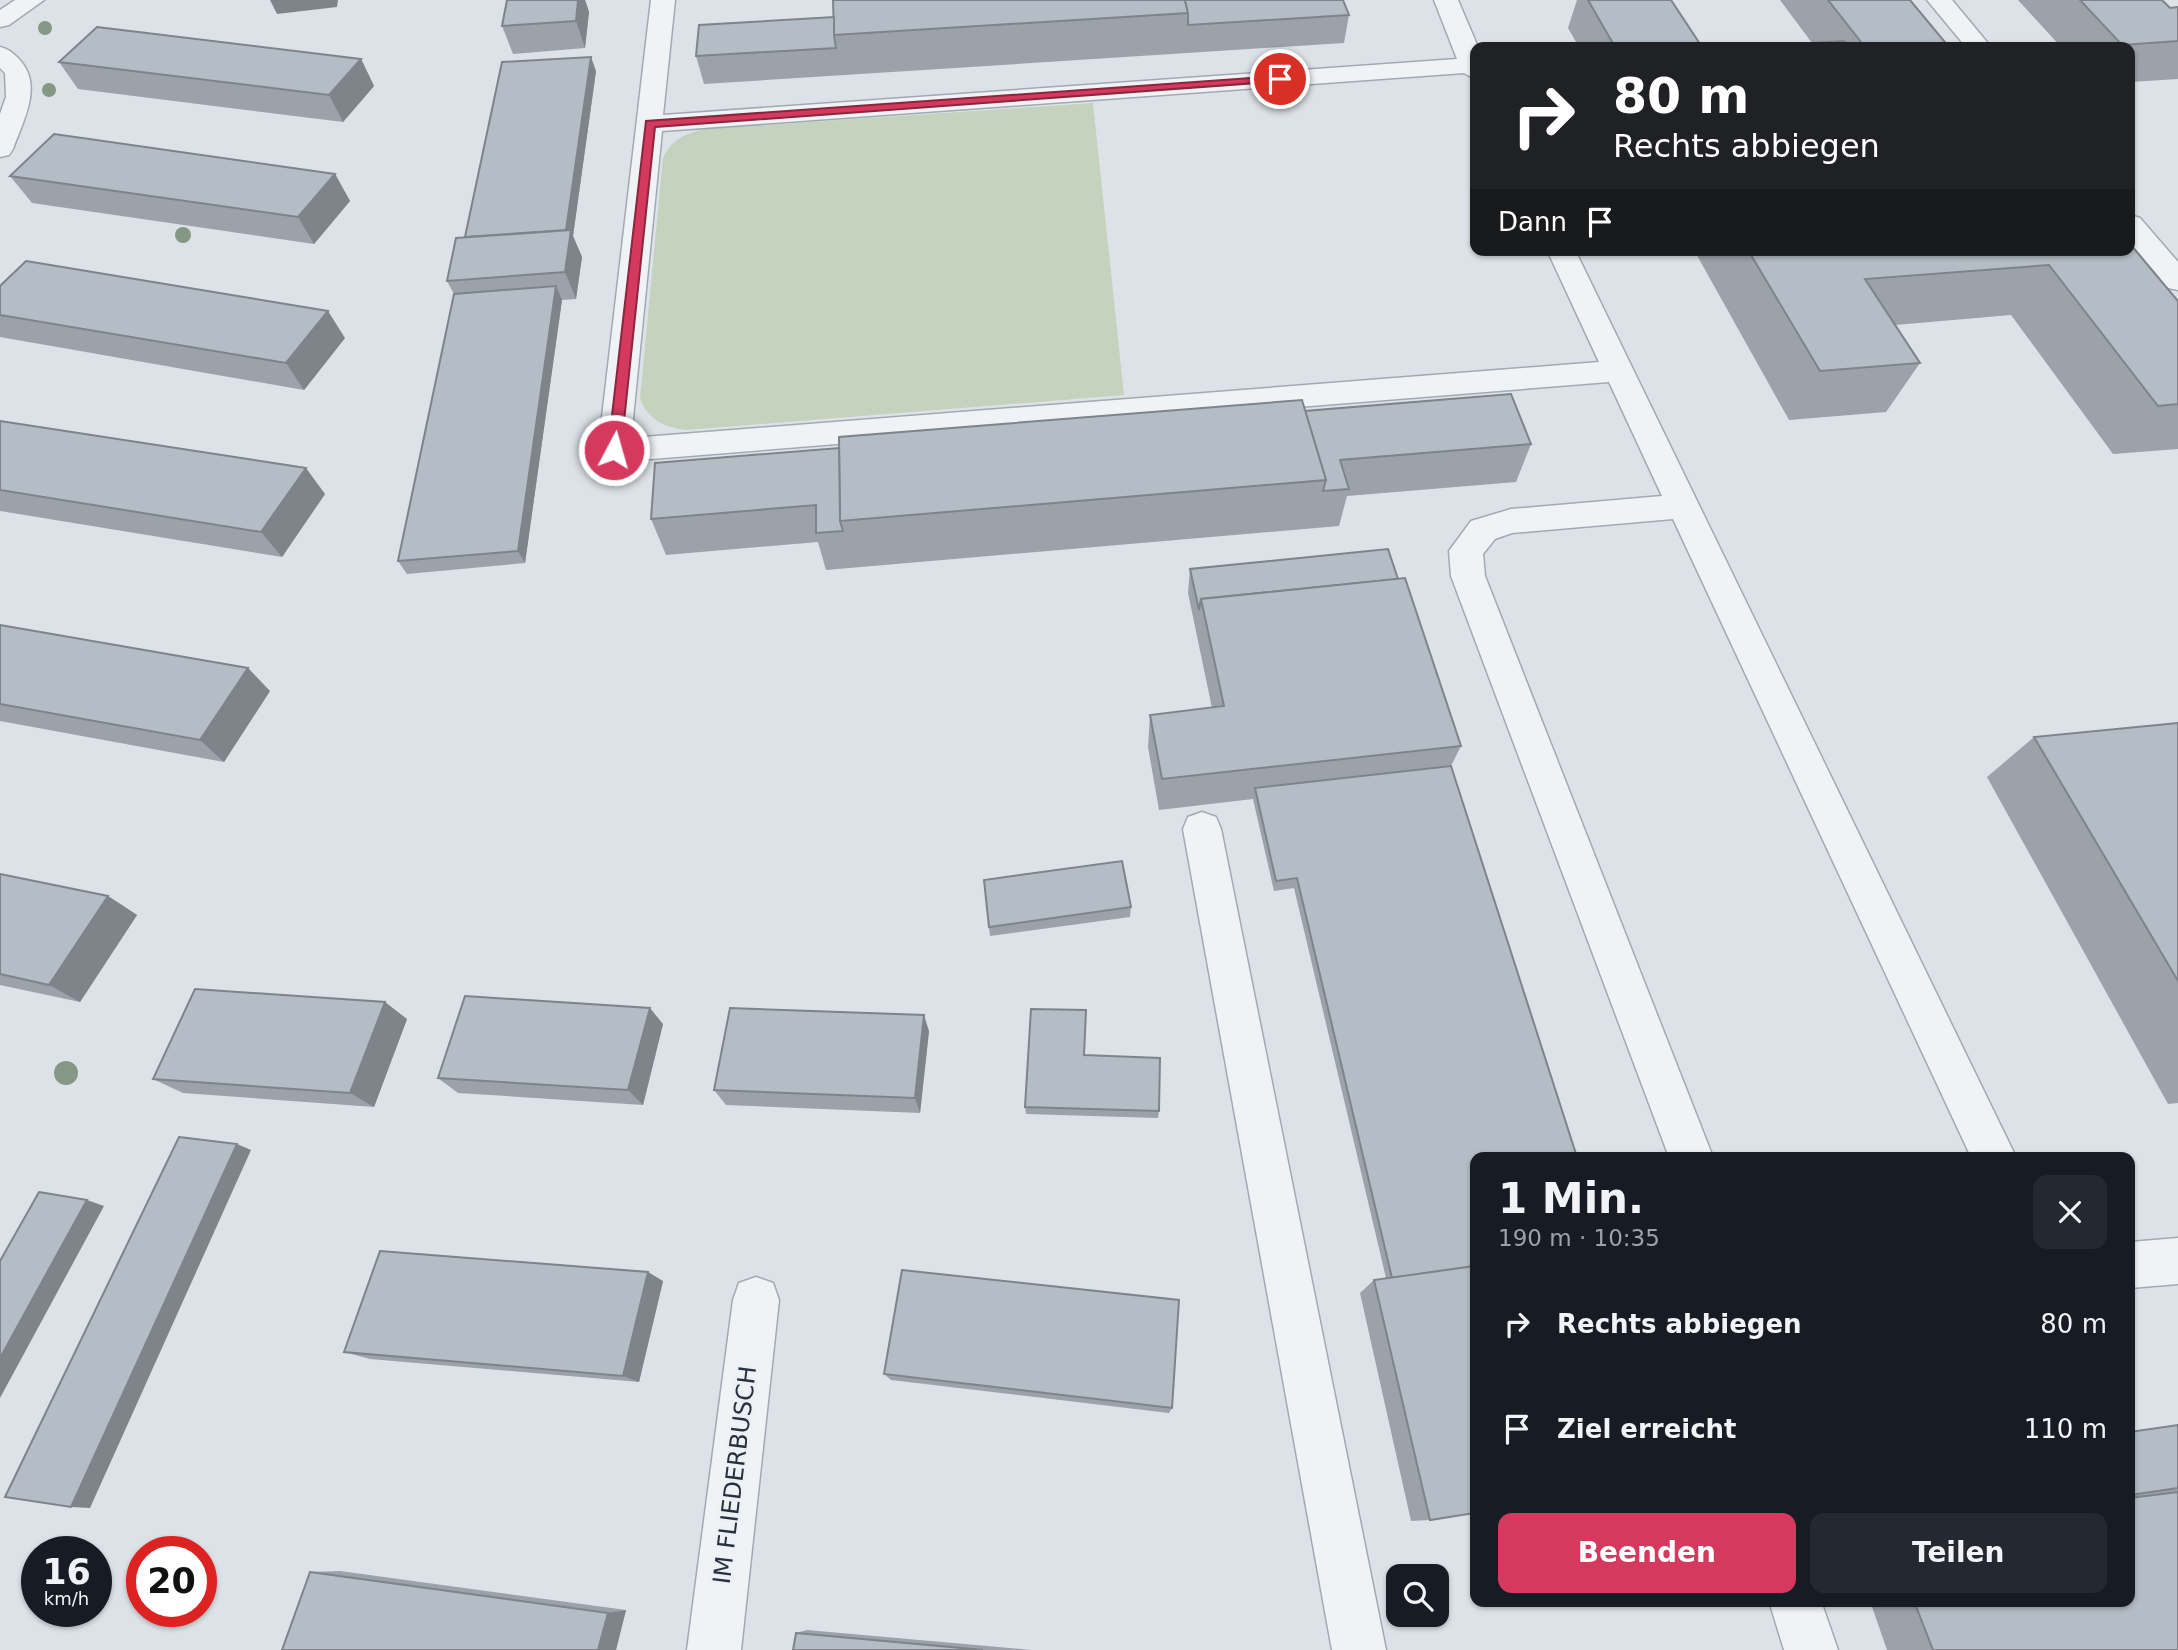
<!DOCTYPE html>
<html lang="de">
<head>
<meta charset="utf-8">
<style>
	body { margin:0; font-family:"DejaVu Sans",sans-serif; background:#242831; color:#f1f3f6; height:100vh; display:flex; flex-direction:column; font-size:26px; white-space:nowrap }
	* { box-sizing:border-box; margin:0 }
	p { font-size:23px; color:#9ea1a6 }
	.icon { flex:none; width:38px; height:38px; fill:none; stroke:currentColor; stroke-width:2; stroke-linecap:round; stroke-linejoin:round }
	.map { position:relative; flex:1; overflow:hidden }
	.panel { position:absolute; left:1470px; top:1152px; width:665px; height:455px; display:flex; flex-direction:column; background:#171b24; border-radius:14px; box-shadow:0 2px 5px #0004 }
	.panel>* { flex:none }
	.guide { position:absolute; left:1470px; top:42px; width:665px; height:214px; border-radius:14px; box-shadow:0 2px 5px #0004; background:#202124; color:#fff; overflow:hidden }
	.controls { position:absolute; left:1386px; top:1564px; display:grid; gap:14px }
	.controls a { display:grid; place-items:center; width:63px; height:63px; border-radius:14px; background:#171b24; box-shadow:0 2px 5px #0004; font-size:35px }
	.speed { position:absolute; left:21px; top:1536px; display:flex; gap:14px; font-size:35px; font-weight:700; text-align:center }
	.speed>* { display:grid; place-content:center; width:91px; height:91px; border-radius:50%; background:#171b24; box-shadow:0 2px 5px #0004; line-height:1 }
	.speed small { font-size:18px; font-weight:400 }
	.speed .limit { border:10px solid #d22; background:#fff; color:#111 }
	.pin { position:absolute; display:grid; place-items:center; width:60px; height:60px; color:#fff; margin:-30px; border:4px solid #fff; border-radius:50%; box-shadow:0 2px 7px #0007 }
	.me { position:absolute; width:77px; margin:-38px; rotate:6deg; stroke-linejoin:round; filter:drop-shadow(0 0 5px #0008) }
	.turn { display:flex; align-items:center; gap:24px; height:147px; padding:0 28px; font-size:32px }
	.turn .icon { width:91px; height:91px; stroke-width:2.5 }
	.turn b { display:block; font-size:49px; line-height:60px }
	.then { display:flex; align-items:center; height:66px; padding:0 28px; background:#0003; gap:14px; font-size:26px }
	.round { display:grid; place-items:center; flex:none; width:74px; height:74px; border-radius:14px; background:#242831 }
	.summary { display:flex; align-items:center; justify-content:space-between; height:119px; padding:0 28px }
	h1 { font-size:42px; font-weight:800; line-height:52px }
	.cta { display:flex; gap:14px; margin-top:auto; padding:14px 28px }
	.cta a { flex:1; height:80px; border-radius:14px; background:#d53a5e; color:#fff; font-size:28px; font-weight:800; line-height:80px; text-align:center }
	.cta a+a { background:#242831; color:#f1f3f6 }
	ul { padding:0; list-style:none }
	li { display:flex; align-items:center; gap:21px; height:105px; padding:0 28px }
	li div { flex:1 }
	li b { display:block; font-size:26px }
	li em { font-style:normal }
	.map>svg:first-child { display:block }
	.green { fill:#c5d2be }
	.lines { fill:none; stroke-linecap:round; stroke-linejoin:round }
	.minor-casing { stroke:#a2a9b2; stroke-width:3 }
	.minor { fill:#f0f3f6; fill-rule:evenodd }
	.tree { fill:#859884 }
	.wall { fill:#9ba2a9 }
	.shaded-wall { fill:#7e848a }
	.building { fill:#b4bcc5; stroke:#7e848a; stroke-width:2 }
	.route { fill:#d53a5e; stroke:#8a263d; stroke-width:2 }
	.labels { text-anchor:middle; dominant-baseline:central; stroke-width:6; stroke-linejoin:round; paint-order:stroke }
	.near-street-label { font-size:24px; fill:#26313f; stroke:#edf1f5 }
</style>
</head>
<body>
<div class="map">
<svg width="2178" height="1650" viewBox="0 0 2178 1650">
	<rect width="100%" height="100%" fill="#dde2e8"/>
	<path class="green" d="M1093,103L1124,395L686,430C666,428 646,419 640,398L663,158C671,139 687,133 706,129Z"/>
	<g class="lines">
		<g class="minor-casing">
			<g id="minor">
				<polygon points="15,0 44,0 9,25 0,27 0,10"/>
				<polygon points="651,0 675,0 663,115 1457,59 1434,0 1458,0 1478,47 1475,47 1475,79 1464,73 662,131 631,438 1599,362 1547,250 1575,250 2016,1157 1971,1157 1673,519 1512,533 1495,539 1483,554 1485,576 1713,1157 1669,1157 1451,576 1449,551 1471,521 1511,509 1662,496 1609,382 614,462 603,459 598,451"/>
				<polygon points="1927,0 1952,0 1991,47 1966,47"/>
				<path d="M0,47C8,49 12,52 18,58C44,84 24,119 13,149L9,155L0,157V114L6,97L5,73L0,68Z"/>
				<polygon points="2130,215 2140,218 2178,262 2178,290 2168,288 2130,242"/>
				<polygon points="1202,812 1216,817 1221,829 1386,1650 1332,1650 1183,829 1188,817"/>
				<polygon points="2178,1238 2178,1284 2130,1288 2130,1242"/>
				<polygon points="756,1277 773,1283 779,1300 741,1650 687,1650 733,1300 739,1283"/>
				<polygon points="1769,1601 1821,1601 1838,1650 1784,1650"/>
			</g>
		</g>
		<use href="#minor" class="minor"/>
	</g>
	<g class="tree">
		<circle cx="45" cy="28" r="7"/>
		<circle cx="49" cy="90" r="7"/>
		<circle cx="183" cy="235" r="8"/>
		<circle cx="66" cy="1073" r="12"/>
	</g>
	<g class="wall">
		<polygon points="507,0 585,0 589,12 585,48 513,54 502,26"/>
		<polygon points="833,0 1349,15 1344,43 704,84 696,56 834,17"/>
		<polygon points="1577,0 1671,0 1702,47 1579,47 1568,28"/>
		<polygon points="1780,0 1910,0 1949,47 1751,47 1812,43"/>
		<polygon points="2018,0 2162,0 2170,8 2178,7 2178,79 2130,82 2130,47 2061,47"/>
		<polygon points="361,59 374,86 343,122 78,89 59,62"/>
		<polygon points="596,71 573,236 582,257 576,299 562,300 525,563 407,574 398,561 454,294 447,281 465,237"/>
		<polygon points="335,174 350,201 314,244 32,203 10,176"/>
		<polygon points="1694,250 2130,250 2178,301 2178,449 2113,454 2011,315 1895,325 1920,363 1886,412 1789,420"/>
		<polygon points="0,286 345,338 304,390 0,337"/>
		<polygon points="1305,411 1531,444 1516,482 1347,496 1339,526 826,570 818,542 666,555 651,519"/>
		<polygon points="0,421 325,494 282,557 0,511"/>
		<polygon points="1190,569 1398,579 1461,746 1451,766 1430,1520 1411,1521 1360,1293 1374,1280 1386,1278 1294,888 1274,891 1253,799 1159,810 1148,747 1150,715 1212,708 1188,593"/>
		<polygon points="0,625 270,691 224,762 0,721"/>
		<polygon points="2178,723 2178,1103 2168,1104 1987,777 2034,737"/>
		<polygon points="0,874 108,896 137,915 80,1002 0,985"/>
		<polygon points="1131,907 1130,917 990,936 989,927"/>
		<polygon points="407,1019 374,1107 183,1093 153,1079"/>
		<polygon points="663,1024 643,1105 458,1093 438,1078"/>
		<polygon points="929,1031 920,1113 726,1105 714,1090"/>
		<polygon points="1025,1107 1159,1111 1158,1118 1026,1114"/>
		<polygon points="663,1281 639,1382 370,1359 344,1352"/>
		<polygon points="884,1374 1172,1408 1169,1413 891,1380"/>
		<polygon points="2178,1425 2178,1650 1887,1650 1870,1601 2130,1601 2130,1431"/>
		<polygon points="340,1571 626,1610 616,1650 282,1650 310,1572"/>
		<polygon points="807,1630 1032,1650 793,1650 796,1633"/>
	</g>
	<g class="shaded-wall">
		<polygon points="270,0 338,0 337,7 277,14"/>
		<polygon points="578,0 585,0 589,12 585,48 576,21"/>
		<polygon points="591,57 596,71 573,236 582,257 576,299 565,272 564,244"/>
		<polygon points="361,59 374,86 343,122 329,95"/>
		<polygon points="335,174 350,201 314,244 298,217"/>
		<polygon points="556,286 562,300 525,563 518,551"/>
		<polygon points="328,311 345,338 304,390 286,363"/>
		<polygon points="306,468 325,494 282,557 261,532"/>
		<polygon points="248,668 270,691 224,762 200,740"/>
		<polygon points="108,896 137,915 80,1002 49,985"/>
		<polygon points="385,1002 407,1019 374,1107 350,1093"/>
		<polygon points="650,1008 663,1024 643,1105 628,1090"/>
		<polygon points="924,1015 929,1031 920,1113 915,1098"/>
		<polygon points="237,1144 251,1150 90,1508 71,1507"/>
		<polygon points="87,1200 104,1206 0,1398 0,1358"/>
		<polygon points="648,1272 663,1281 639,1382 623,1376"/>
		<polygon points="626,1610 616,1650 598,1650 608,1613"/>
	</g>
	<g class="building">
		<polygon points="507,0 578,0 576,21 502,26"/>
		<polygon points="833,0 1185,0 1188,13 834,35"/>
		<polygon points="1185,0 1343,0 1349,15 1188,25 1188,13"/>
		<polygon points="1588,0 1671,0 1702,47 1615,47"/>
		<polygon points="1828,0 1910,0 1949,47 1865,47"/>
		<polygon points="2080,0 2162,0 2170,8 2178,7 2178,41 2122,45"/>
		<polygon points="834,17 834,35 836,48 696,56 699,25"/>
		<polygon points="97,27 361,59 329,95 59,62"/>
		<polygon points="1844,41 1849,47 1751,47"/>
		<polygon points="591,57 566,230 465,237 502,62"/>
		<polygon points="54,134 335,174 298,217 10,176"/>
		<polygon points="571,230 565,272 447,281 456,238"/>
		<polygon points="2130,244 2178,301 2178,404 2158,406 2049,265 1865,279 1920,363 1820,371 1748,250 2130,250"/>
		<polygon points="26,261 328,311 286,363 0,315 0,286"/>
		<polygon points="556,286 518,551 398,561 454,294"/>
		<polygon points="1511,394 1531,444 1340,460 1349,489 1323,491 1326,480 1305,411"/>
		<polygon points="1302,400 1326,480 840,521 839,437"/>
		<polygon points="0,421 306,468 261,532 0,490"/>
		<polygon points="839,448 840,521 843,531 816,533 816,505 651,519 655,463"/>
		<polygon points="1388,549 1398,579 1201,599 1199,610 1190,569"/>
		<polygon points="1405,578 1461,746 1162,779 1150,715 1224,706 1201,599"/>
		<polygon points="0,625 248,668 200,740 0,704"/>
		<polygon points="2178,723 2178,981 2034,737"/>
		<polygon points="1451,766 1577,1157 1475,1157 1475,1266 1392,1278 1297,878 1276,881 1255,788"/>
		<polygon points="1122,861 1131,907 989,927 984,880"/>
		<polygon points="0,874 108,896 49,985 0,974"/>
		<polygon points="195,989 385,1002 350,1093 153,1079"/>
		<polygon points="465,996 650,1008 628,1090 438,1078"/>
		<polygon points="730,1008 924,1015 915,1098 714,1090"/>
		<polygon points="1031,1009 1086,1010 1084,1055 1160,1058 1159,1111 1025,1107"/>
		<polygon points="179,1137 237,1144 71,1507 5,1497"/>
		<polygon points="39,1192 87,1200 0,1358 0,1261"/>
		<polygon points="380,1251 648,1272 623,1376 344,1352"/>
		<polygon points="1475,1266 1475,1513 1430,1520 1374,1280"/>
		<polygon points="902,1270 1179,1300 1172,1408 884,1374"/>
		<polygon points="2178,1425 2178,1488 2130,1495 2130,1432"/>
		<polygon points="2178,1492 2178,1650 1933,1650 1914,1601 2130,1601 2130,1498"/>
		<polygon points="310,1572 608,1613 598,1650 282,1650"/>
		<polygon points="796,1633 983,1650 793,1650"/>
	</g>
	<polygon class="route" points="1280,76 1286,79 1284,81 655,127 621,450 614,455 608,450 646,121"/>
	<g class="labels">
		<g class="near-street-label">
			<text transform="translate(735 1475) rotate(-83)">IM FLIEDERBUSCH</text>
		</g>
	</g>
</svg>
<div class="controls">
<a><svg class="icon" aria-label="search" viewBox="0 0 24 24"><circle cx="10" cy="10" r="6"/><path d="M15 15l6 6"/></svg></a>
</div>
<div class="speed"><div>16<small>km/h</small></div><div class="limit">20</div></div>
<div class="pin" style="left:1280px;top:79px;background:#d93025"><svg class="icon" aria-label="arrive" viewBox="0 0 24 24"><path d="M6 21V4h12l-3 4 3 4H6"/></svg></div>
<svg class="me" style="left:614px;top:450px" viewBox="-20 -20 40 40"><circle r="17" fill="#d53a5e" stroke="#fff" stroke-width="3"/><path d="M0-11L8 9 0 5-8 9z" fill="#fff"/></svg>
<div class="guide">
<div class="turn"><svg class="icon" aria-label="right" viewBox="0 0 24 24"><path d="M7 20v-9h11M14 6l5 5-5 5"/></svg><div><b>80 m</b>Rechts abbiegen</div></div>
<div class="then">Dann<svg class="icon" aria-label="arrive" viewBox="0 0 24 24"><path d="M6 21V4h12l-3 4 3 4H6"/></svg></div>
</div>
<section class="panel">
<div class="summary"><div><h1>1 Min.</h1><p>190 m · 10:35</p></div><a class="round"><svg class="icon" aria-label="close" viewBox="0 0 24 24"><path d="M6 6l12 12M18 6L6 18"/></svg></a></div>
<ul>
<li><svg class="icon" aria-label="right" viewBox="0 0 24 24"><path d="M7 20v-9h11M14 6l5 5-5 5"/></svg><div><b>Rechts abbiegen</b></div><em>80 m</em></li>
<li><svg class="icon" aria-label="arrive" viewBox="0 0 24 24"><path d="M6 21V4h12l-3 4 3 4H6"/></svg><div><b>Ziel erreicht</b></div><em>110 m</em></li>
</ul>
<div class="cta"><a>Beenden</a><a>Teilen</a></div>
</section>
</div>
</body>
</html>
